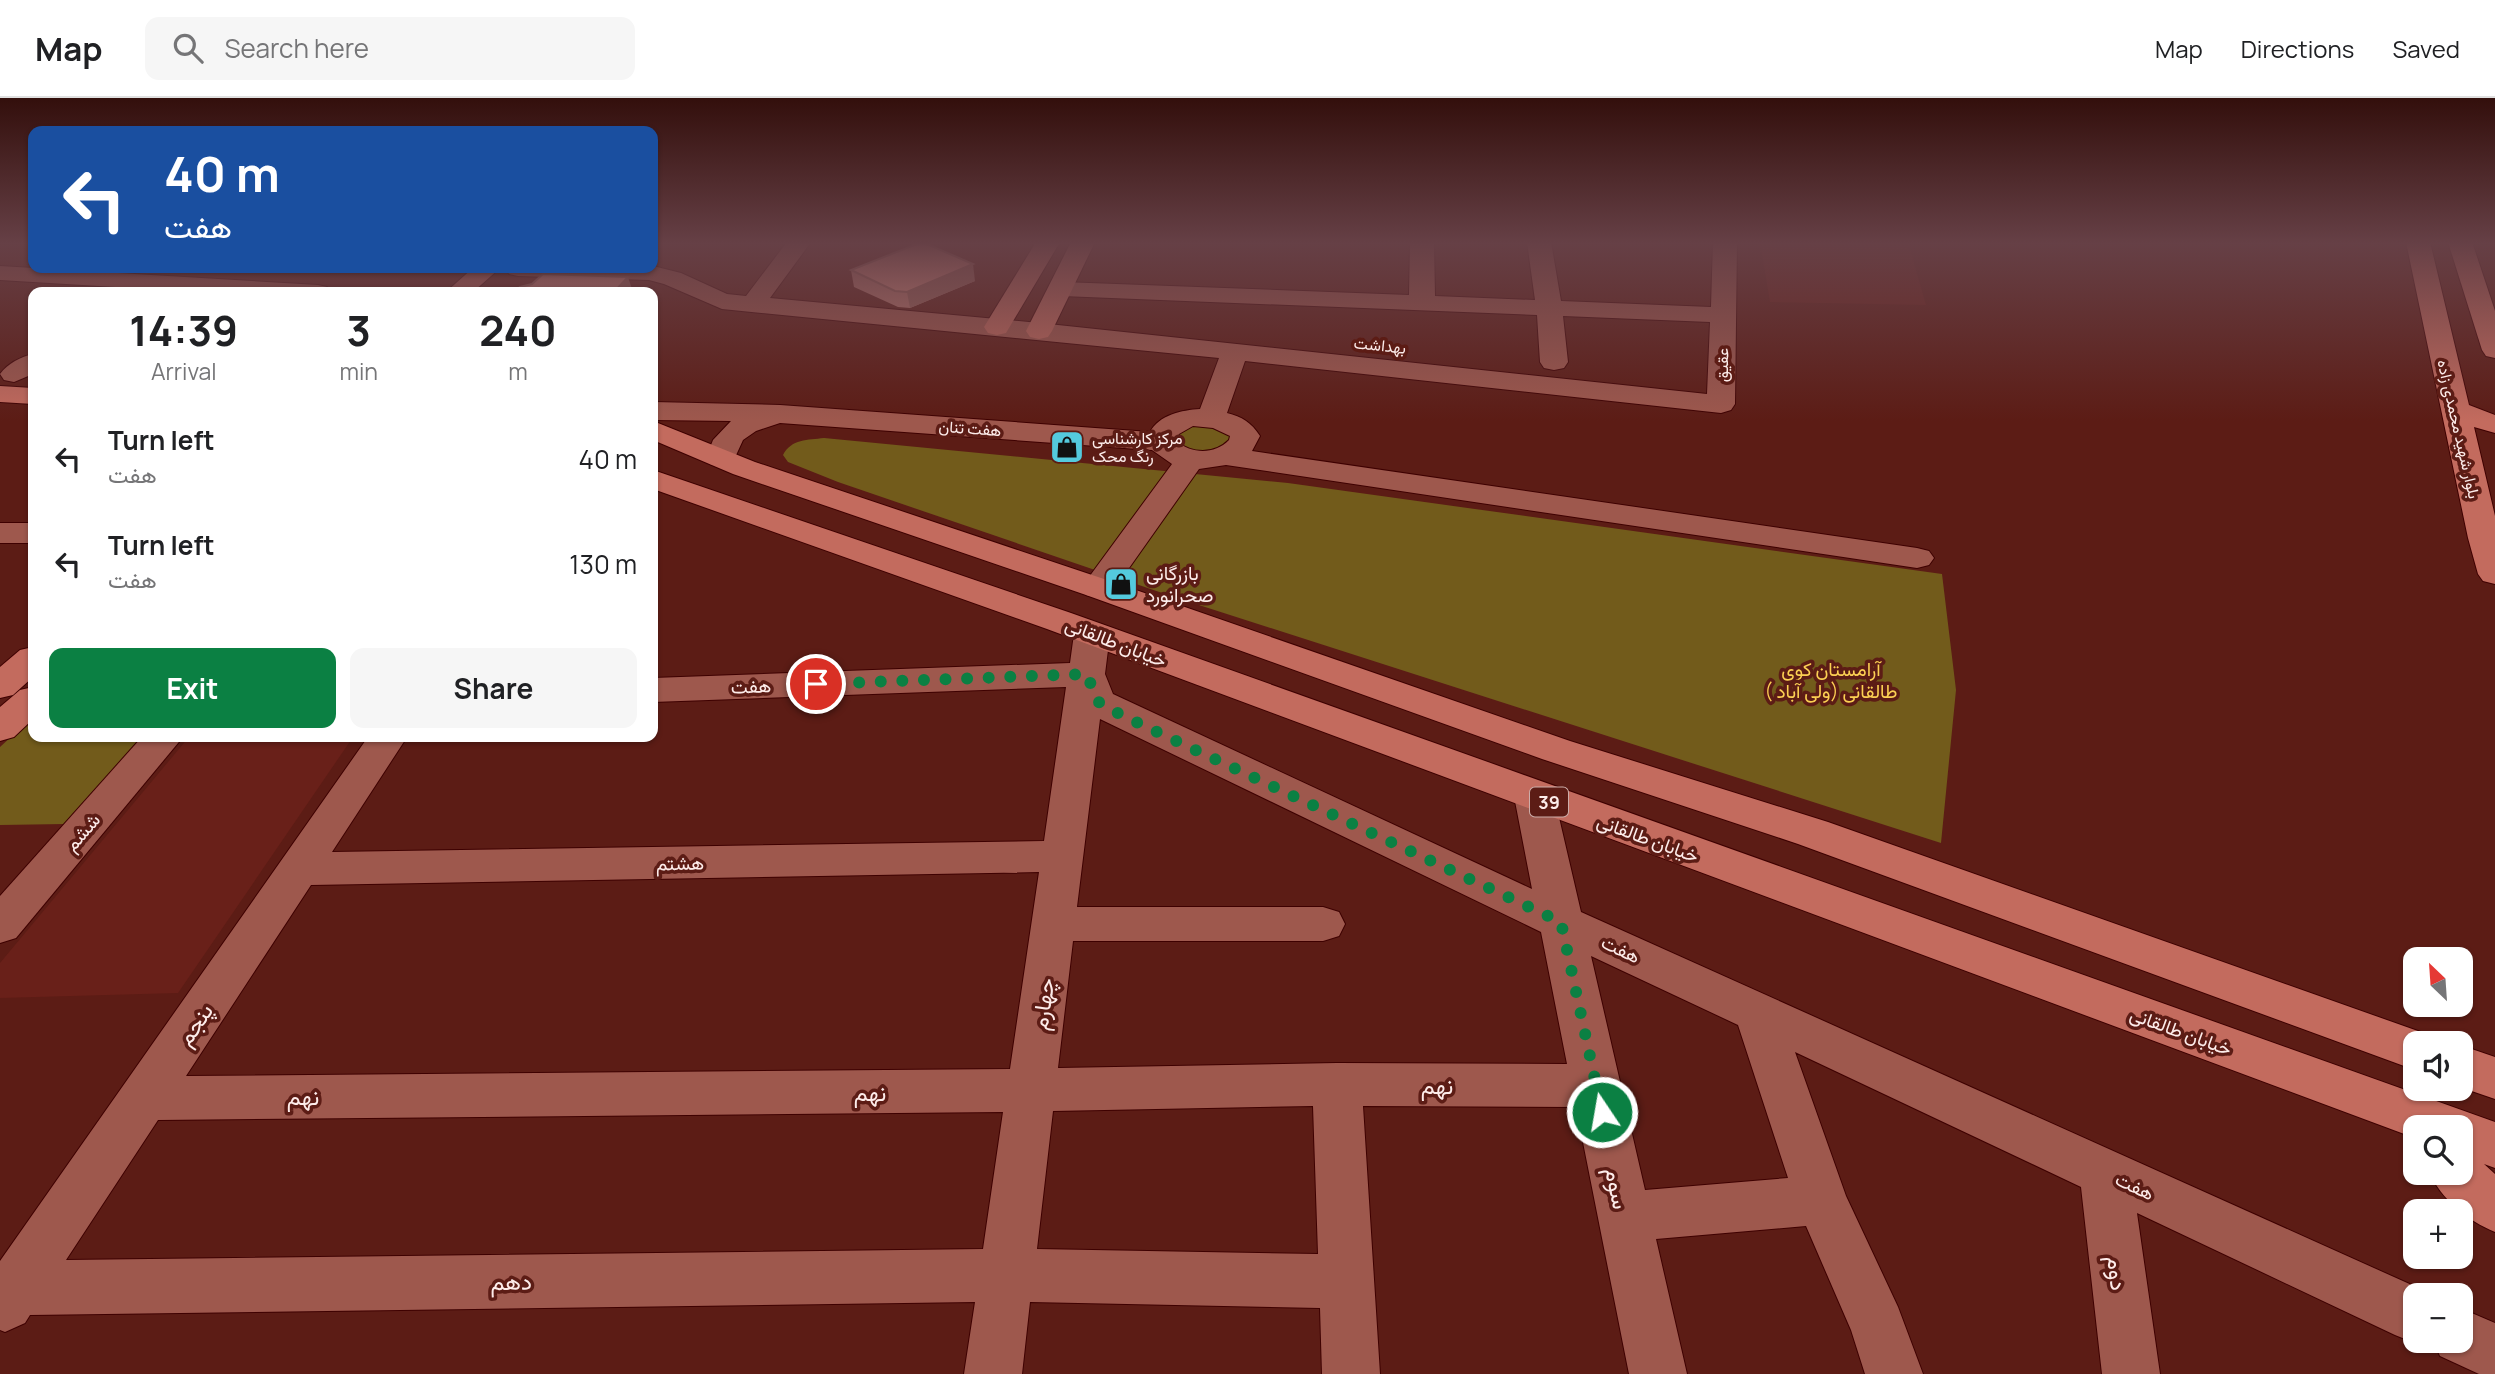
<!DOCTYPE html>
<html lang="en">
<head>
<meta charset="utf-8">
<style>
	body { margin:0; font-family:Manrope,Vazirmatn,sans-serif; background:#f6f6f6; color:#202124; height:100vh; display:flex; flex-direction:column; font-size:26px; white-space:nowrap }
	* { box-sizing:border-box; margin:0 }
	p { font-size:23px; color:#757577 }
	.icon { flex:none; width:38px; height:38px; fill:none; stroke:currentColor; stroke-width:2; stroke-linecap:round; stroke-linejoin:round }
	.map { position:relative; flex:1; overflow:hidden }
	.side { position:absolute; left:28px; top:189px; width:630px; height:455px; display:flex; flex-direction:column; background:#fff; border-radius:14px; box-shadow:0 2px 5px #0004 }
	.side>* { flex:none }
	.hud { position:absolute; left:28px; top:28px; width:630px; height:147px; border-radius:14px; box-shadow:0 2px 5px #0004; background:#1a4fa0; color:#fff; overflow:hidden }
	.needle { width:46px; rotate:335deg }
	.tools { position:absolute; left:2403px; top:849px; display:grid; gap:14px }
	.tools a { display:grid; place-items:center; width:70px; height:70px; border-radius:14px; background:#fff; box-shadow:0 2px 5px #0004; font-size:35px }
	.pin { position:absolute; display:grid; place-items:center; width:60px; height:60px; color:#fff; margin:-30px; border:4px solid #fff; border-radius:50%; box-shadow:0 2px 7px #0007 }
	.me { position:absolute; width:77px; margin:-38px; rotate:348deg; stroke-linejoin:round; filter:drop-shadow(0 0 5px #0008) }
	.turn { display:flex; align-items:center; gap:24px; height:147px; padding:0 21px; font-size:32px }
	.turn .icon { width:91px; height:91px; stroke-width:2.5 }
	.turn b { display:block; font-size:49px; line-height:60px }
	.eta { display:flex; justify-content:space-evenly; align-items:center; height:119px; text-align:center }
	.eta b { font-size:42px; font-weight:700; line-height:49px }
	.primary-button { display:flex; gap:14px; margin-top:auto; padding:14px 21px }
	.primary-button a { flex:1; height:80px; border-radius:14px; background:#0b8043; color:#fff; font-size:28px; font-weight:700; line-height:80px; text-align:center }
	.primary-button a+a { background:#f6f6f6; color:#202124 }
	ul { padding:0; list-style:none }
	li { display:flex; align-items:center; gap:21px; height:105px; padding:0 21px }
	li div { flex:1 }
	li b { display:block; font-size:26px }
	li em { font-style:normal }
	header { display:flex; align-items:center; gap:42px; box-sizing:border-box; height:98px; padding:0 35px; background:#fff; border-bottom:2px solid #e0e0e0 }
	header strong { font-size:33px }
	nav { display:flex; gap:38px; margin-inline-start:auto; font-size:24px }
	.search { width:490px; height:63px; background:#f6f6f6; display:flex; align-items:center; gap:18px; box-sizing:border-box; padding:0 24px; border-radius:14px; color:#757577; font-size:26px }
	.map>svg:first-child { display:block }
	.built { fill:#692019 }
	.green { fill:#725b1b }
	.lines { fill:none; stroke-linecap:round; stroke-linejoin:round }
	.minor-casing { stroke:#3e0000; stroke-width:2 }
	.major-casing { stroke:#3e0000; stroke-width:2 }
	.minor { fill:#9e584d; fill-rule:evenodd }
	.major { fill:#c36b5e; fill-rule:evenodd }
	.wall { fill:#c17f75 }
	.shaded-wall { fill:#9d685f }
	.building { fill:#e09488; stroke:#9d685f; stroke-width:2 }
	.route { stroke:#0b8043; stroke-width:12; stroke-dasharray:0 21.6 }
	.labels { text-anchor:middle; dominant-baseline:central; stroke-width:7; stroke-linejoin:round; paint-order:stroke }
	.far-street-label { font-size:16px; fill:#fdecea; stroke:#5c1c15 }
	.far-poi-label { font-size:16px; fill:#fdecea; stroke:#5c1c15; text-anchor:start }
	.shield { fill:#5c1c15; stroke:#cdaeaa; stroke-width:2 }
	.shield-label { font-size:18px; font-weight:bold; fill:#fdecea }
	.poi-label { font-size:19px; fill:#fdecea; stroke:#5c1c15; text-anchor:start }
	.street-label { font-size:19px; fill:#fdecea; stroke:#5c1c15 }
	.park-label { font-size:19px; fill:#fcd053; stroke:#5c1c15 }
	.near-street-label { font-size:23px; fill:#fdecea; stroke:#5c1c15 }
</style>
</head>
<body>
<header>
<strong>Map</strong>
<div class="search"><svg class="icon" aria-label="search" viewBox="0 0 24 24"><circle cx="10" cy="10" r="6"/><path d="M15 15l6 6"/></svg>Search here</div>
<nav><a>Map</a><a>Directions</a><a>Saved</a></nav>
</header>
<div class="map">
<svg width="2495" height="1276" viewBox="0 0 2495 1276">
	<rect width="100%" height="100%" fill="#5c1c15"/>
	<g class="built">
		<polygon points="1760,144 1908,144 1926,207 1770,204"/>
		<polygon points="189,639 353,639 178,895 0,900 0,865"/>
	</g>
	<g class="green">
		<polygon points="1181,326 1231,329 1229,352 1186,357 1168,336"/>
		<path d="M824,340L1288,385L1942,476L1956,592L1941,745L1174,499L838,384L788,364L783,357C791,341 808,342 824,340Z"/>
		<polygon points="33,625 33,639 145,639 65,726 0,727 0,649 25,626"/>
	</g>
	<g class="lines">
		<g class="minor-casing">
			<g id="minor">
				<path d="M787,144H811L770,200L1039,225L1707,296L1710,224L1563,218L1568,264L1564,270L1554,272L1544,270L1540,264L1537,217L1062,198L1053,196L1050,191L1053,186L1062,184L1409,197L1410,144H1434L1435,198L1535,202L1527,144H1551L1561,203L1711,209L1713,144H1737L1735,306L1731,312L1721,315L1245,263L1227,315C1242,319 1251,324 1260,338L1252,353L1917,450L1929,453L1934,460L1929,467L1917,470L1226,367L1199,371L1110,497L1098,500L1086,497L1081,490L1172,366L1152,352L780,325L756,333L743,342L732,366L721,369L710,366L706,360L713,342L731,323L653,322V304L780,307L1150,334C1159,317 1182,312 1200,311L1219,260L722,211L664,186L649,182L518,178L509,176L506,171L653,168L681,175L727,196L746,198ZM1193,328L1213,330L1230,338L1229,342C1214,357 1192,356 1176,343L1179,336Z"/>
				<polygon points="0,168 318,187 327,189 330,194 198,194 0,182"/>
				<path d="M33,256V276L14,284L4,282L0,276C8,265 21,259 33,256Z"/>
				<rect x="0" y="425" width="33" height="20"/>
				<path d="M1092,525L1105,528L1110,536L1105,576L1113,596L1532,791L1514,698L1520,688L1534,684L1548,688L1554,698L1581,814L2434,1197H2415V1242H2421L2415,1245L2395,1237L2137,1115L2160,1276H2102L2081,1089L1795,954L1846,1098L1898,1209L1923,1276H1865L1851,1232L1806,1128L1656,1141L1687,1276H1629L1576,1009L1363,1008L1380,1276H1322L1320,1210L1030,1204L1022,1276H964L975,1204L30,1217L25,1225L5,1234L0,1232V1163L368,639H407L332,754L1044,743L1066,589L653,604V580L1070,565L1074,536L1079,528ZM1100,621L1541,834L1567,966L1337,965L1058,970L1073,843H1323L1339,838L1345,826L1339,814L1323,809H1077ZM1039,774L1010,971L186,978L311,787ZM1591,858L1738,927L1788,1080L1645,1092ZM1313,1008L1318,1156L1037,1151L1053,1013ZM1003,1014L983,1151L66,1162L158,1022Z"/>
				<polygon points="142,639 183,639 16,840 0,845 0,798"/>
				<polygon points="2460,1210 2495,1225 2495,1276 2479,1276 2440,1258 2433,1242 2460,1242"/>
			</g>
		</g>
		<g class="major-casing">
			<g id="major">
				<polygon points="1036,144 1060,144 1006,235 997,237 988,235 984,229"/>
				<polygon points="1071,144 1095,144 1052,233 1048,239 1039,241 1030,239 1026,233"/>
				<polygon points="2406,144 2430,144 2469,307 2495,317 2495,335 2474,329 2495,418 2495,486 2483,483 2478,476 2468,440"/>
				<polygon points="2448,144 2472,144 2495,213 2495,260 2486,258 2482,252"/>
				<polygon points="473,170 500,170 473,194 446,194"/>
				<polygon points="0,288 33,290 33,306 0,304"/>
				<polygon points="653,323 755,364 1110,483 1570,643 1828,724 2432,938 2436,945 2415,945 2415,972 1798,746 1542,661 1086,497 733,376 653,342"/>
				<path d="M653,372L1071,515L2495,1024V1070L2484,1066L2495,1076V1134C2468,1123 2441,1101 2429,1074H2460V1029H2415V1040L1047,531L653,391Z"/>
				<polygon points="33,549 33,579 13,597 0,600 0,569 20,552"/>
				<polygon points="33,589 33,621 14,639 0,643 0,609 20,592"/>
				<polygon points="2460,947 2495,959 2495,1001 2460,989"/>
			</g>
		</g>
		<use href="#minor" class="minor"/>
		<use href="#major" class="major"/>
	</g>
	<polygon class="wall" points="851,172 975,183 910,210 898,209 854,189"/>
	<g class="shaded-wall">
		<polygon points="973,166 975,183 910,210 907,194"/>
		<polygon points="628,179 633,194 614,194"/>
	</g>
	<g class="building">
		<polygon points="922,144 973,166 907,194 895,193 851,172"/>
		<polygon points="543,176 628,179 614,194 514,194 520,189 532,186"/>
	</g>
	<linearGradient id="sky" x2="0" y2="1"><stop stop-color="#330f0c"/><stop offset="0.45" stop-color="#664046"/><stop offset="1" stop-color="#664046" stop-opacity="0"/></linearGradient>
	<rect width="2495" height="323" fill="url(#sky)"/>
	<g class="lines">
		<polyline class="route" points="816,586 1087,576 1097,603 1121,617 1561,824 1602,1014"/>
	</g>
	<defs>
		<g id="shop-square" transform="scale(1.75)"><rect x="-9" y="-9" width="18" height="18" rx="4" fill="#54cadd" stroke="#5c1c15"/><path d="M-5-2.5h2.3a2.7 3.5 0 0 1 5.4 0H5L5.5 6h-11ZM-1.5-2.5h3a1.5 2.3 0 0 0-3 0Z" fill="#111"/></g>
	</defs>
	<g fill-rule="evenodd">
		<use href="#shop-square" x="1067" y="349"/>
		<use href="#shop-square" x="1121" y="486"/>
	</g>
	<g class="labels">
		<g class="far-street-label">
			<text transform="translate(1380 247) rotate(6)">بهداشت</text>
			<text transform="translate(1722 267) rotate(-89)">عقیق</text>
			<text transform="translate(970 330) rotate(4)">هفت تنان</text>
			<text transform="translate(2459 331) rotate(77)">بلوار شهید محمدی زاده</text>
		</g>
		<g class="far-poi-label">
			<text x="1092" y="340">مرکز کارشناسی<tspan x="1092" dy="18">رنگ محک</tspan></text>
		</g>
		<rect class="shield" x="1530" y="689.5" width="38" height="29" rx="5"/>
		<g class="shield-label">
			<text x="1549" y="704">39</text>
		</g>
		<g class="poi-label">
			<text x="1146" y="475">بازرگانی<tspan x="1146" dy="22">صحرانورد</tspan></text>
		</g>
		<g class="street-label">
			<text transform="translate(1116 544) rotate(21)">خیابان طالقانی</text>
			<text transform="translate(751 588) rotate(-2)">هفت</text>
			<text transform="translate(82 734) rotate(-49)">ششم</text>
			<text transform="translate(1648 740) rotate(20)">خیابان طالقانی</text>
			<text transform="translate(680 765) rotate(-1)">هشتم</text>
			<text transform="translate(1621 851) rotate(25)">هفت</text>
			<text transform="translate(2181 933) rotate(20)">خیابان طالقانی</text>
			<text transform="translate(2135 1088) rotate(25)">هفت</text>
		</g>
		<g class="park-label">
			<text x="1831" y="571">آرامستان کوی<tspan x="1831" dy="22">طالقانی (ولی آباد )</tspan></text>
		</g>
		<g class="near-street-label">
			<text transform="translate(1042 906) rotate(-82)">چهارم</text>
			<text transform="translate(194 926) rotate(-56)">پنجم</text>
			<text x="1437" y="987">نهم</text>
			<text x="870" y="994">نهم</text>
			<text x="303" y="998">نهم</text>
			<text transform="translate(1618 1090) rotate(78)">سوم</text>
			<text transform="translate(2118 1175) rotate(83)">دوم</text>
			<text transform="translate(511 1183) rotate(-1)">دهم</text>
		</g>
	</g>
</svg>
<div class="tools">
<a><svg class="needle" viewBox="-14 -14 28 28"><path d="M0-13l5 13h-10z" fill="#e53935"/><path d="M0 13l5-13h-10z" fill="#757577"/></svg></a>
<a><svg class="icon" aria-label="sound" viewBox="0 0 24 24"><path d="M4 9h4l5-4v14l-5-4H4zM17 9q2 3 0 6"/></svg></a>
<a><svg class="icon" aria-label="search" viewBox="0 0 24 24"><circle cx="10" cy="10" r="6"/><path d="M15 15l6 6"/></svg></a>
<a>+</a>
<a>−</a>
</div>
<div class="pin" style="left:816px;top:586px;background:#d93025"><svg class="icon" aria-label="arrive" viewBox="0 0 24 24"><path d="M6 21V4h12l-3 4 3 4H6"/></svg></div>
<svg class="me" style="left:1602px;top:1014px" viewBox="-20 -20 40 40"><circle r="17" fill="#0b8043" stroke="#fff" stroke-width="3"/><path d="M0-11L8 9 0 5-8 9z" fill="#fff"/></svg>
<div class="hud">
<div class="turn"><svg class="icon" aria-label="left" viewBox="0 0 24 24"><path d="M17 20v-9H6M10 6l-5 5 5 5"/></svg><div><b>40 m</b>هفت</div></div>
</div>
<section class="side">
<div class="eta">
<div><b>14:39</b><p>Arrival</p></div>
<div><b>3</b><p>min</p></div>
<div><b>240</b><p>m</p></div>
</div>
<ul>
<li><svg class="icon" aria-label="left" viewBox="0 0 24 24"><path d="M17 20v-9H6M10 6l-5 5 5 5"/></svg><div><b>Turn left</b><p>هفت</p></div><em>40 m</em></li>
<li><svg class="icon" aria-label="left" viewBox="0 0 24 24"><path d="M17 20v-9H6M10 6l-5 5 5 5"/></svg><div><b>Turn left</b><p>هفت</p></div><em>130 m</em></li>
</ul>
<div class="primary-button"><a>Exit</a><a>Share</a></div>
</section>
</div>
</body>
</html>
